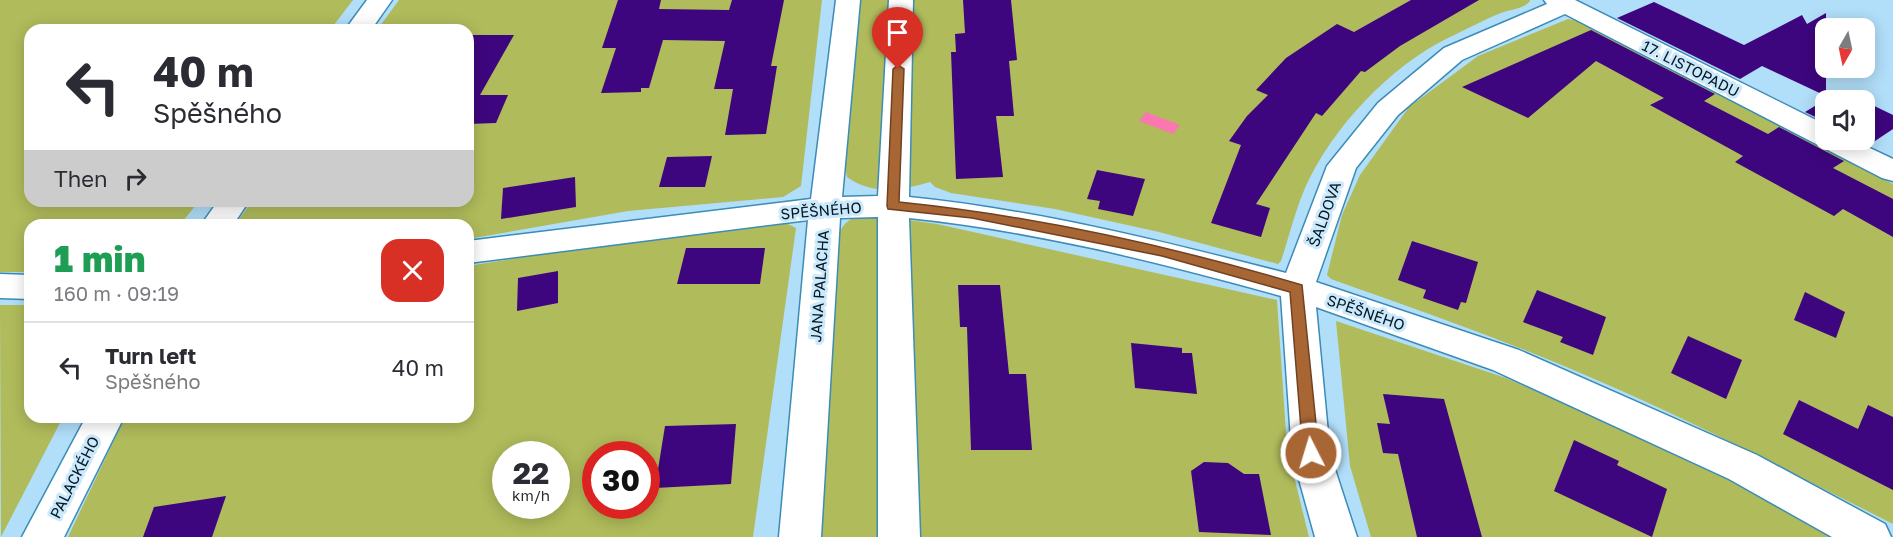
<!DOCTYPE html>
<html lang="en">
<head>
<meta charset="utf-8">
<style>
	body { margin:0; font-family:"Golos Text",sans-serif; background:#f7f7f7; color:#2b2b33; height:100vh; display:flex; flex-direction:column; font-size:22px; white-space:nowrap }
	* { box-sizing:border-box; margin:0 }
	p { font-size:20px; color:#7c7c81 }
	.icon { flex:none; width:33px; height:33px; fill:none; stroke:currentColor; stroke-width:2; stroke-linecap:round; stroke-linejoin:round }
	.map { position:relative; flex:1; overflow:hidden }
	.details { position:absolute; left:24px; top:219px; width:450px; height:204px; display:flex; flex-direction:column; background:#fff; border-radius:18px; box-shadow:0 3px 15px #0003 }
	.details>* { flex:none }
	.hud { position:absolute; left:24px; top:24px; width:450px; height:183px; border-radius:18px; box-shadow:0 3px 15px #0003; background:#fff; color:#2b2b33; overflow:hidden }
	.needle { width:39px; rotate:189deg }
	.fabs { position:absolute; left:1815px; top:18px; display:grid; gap:12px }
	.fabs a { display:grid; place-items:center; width:60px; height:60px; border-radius:12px; background:#fff; box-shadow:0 3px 15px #0003; font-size:30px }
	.speed { position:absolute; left:492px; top:441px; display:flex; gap:12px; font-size:30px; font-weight:700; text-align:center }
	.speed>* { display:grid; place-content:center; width:78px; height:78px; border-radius:50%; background:#fff; box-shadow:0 3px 15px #0003; line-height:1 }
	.speed small { font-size:15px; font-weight:400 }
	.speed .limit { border:9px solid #d22; background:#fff; color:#111 }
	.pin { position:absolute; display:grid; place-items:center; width:51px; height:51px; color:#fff; margin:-62px -26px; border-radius:50% 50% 50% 0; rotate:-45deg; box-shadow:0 0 6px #0007 }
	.pin .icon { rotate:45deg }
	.me { position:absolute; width:66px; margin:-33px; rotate:355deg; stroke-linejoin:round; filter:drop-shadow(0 0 4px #0008) }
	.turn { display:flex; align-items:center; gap:21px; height:126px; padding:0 30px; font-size:27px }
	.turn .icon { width:78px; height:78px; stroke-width:2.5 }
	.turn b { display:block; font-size:42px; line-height:51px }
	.then { display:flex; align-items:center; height:57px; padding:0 30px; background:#0003; gap:12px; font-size:22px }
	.round { display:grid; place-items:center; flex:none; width:63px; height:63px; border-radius:18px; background:#f7f7f7 }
	.head { display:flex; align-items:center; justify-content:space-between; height:102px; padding:0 30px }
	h1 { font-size:36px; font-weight:800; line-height:45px; color:#1e9e55 }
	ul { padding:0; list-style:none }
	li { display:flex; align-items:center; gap:18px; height:90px; padding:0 30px; border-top:2px solid #e1e1e2 }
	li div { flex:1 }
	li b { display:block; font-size:22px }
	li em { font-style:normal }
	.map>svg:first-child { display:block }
	.green { fill:#b0bb5b; fill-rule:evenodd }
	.water { fill:#fa77b0 }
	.building { fill:#3e067e }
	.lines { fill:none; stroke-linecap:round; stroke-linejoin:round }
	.minor-casing { stroke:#3b8cb6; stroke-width:3 }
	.minor { fill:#fff; fill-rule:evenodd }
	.route { fill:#a96635; stroke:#6e4222; stroke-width:1.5 }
	.labels { text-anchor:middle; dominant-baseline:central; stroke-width:6; stroke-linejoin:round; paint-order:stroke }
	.street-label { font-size:15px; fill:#021926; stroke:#cbe9fb }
</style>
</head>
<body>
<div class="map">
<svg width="1893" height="537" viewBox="0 0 1893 537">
	<rect width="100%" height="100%" fill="#b1def9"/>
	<g class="green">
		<polygon points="0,0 353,0 330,30 30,30 30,201 199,201 180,225 30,225 30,272 0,272"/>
		<polygon points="399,0 822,0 801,186 783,197 628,211 468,239 468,225 235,225 252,201 468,201 468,30 377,30"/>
		<path d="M861,0H1530V1C1524,9 1510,9 1501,13C1483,20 1465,30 1448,38C1389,67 1332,128 1305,188C1295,211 1289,237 1281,261L1278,264L1159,232L1055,209L951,193L935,187L930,182C902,190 873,196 847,177L845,168Z"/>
		<path d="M1568,19L1578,21L1893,184V524C1796,475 1699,424 1599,381C1511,342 1420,311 1331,279L1327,275L1342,215L1360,175L1409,107L1478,56Z"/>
		<path d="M881,216L937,224L1277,300L1287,448L1309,537H816L840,231C850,213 862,217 881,216Z"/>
		<path d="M784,222L796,228L753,537H68L125,417H468V266L615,242ZM506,454H556V506H506ZM596,454H646V506H596Z"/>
		<polygon points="0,305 30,305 30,417 63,417 1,537"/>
		<polygon points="1336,321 1506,378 1735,480 1846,537 1371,537 1350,466"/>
	</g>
	<polygon class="water" points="1146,112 1180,125 1173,134 1139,121"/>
	<g class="building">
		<polygon points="618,0 661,0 659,9 729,10 732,0 784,0 771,66 777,66 766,134 725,135 733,89 714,89 725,41 663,40 649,88 641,88 641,92 601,93 616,48 602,48"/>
		<polygon points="963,0 1011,0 1017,60 1009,61 1014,116 996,116 1003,177 956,179 951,52 956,52 955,34 965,33"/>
		<polygon points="1411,0 1479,0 1400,46 1365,72 1361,71 1322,116 1316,113 1256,204 1270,208 1261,237 1211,223 1241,145 1229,141 1247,116 1268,95 1256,90 1286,58 1337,24 1354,32"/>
		<polygon points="1654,2 1744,45 1802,15 1807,24 1826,13 1826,96 1762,66 1740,79 1617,18"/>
		<polygon points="1591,30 1715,94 1704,101 1768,134 1779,127 1844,161 1833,168 1893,199 1893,237 1843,209 1834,216 1735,162 1743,156 1650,105 1664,98 1596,61 1528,118 1462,87"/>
		<polygon points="468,35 514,35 480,95 508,95 496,123 468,124"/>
		<polygon points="1841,90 1864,100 1826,100 1826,122 1805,112"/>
		<polygon points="1864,101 1893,115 1893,129 1869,145 1857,140 1864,140"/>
		<polygon points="712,156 705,187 659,187 667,157"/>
		<polygon points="1097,170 1145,179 1133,216 1098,209 1100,201 1087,199"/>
		<polygon points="575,177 576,207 501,219 503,188"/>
		<polygon points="1412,241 1478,262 1466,303 1461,302 1458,310 1423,298 1426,290 1398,280"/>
		<polygon points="686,248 765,248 760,284 677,284"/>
		<polygon points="558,271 558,303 517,311 518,278"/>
		<polygon points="958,285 1000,285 1009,374 1026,374 1032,450 971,450 967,327 960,327"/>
		<polygon points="1537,290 1606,317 1593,355 1560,342 1563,337 1523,322"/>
		<polygon points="1805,292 1845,312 1836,338 1794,320"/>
		<polygon points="1688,336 1742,360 1726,399 1671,373"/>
		<polygon points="1131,343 1182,348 1182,353 1192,353 1197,394 1135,388"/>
		<polygon points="1383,394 1444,399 1482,537 1417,537 1398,454 1383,453 1377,423 1390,424"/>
		<polygon points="1799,400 1858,429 1868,405 1893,417 1893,490 1783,434"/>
		<polygon points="736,424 731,484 655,488 665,426"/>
		<polygon points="1574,440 1619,461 1617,465 1667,489 1652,537 1554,491"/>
		<polygon points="1204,462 1228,463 1244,474 1259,474 1271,535 1199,532 1191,471"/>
		<polygon points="226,496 212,537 143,537 154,507"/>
	</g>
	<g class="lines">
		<g class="minor-casing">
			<g id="minor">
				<polygon points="367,0 392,0 371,30 345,30"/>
				<path d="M836,0H860L842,197L878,196L889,0H913L909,197C1037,210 1162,241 1286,273L1327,166L1378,103L1444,48L1547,4L1544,0H1575L1826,125V140H1853L1893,159V181L1882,178L1565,14L1462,60L1398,115L1356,168L1316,282L1519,350L1757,455L1885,524L1891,537H1832L1729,479L1493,370L1316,307L1330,454L1357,537H1315L1292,454L1281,296C1159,262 1035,231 909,218L920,537H878V217L840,218L821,537H779L808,220L468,263V241L811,199Z"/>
				<polygon points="218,201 249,201 233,225 201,225"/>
				<polygon points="0,274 30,275 30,299 0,298"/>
				<polygon points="86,417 124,417 64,537 22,537"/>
			</g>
		</g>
		<use href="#minor" class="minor"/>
	</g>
	<path class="route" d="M898,65L904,69L899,202C1035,216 1171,246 1302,285L1319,453L1316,458L1311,460L1305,458L1303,453L1290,292L1162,256L972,218L888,209L887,206L893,69Z"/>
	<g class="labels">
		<g class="street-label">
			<text transform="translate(1691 68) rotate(27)">17. LISTOPADU</text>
			<text transform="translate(821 210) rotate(-5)">SPĚŠNÉHO</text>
			<text transform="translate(1324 214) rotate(-70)">ŠALDOVA</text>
			<text transform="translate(819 286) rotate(-86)">JANA PALACHA</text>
			<text transform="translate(1366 312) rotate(19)">SPĚŠNÉHO</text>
			<text transform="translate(74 477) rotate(-63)">PALACKÉHO</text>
		</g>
	</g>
</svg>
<div class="fabs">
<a><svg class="needle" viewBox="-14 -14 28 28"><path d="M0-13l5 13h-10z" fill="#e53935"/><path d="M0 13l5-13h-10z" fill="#7c7c81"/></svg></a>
<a><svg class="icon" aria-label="sound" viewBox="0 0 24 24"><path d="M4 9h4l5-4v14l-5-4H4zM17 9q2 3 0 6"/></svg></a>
</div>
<div class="speed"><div>22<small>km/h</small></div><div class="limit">30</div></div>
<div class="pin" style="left:898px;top:69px;background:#d93025"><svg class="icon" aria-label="arrive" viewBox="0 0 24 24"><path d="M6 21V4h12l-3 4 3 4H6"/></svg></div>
<svg class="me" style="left:1311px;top:453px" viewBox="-20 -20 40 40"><circle r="17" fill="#a96635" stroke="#fff" stroke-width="3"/><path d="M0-11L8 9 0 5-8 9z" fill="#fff"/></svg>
<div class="hud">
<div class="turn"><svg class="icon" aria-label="left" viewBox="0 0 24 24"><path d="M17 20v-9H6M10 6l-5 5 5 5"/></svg><div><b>40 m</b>Spěšného</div></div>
<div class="then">Then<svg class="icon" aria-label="right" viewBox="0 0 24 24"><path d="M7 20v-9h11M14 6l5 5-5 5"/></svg></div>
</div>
<section class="details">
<div class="head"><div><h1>1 min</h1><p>160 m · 09:19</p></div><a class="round" style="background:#d93025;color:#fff"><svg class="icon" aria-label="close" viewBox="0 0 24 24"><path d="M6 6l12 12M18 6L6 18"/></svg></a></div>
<ul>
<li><svg class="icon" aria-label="left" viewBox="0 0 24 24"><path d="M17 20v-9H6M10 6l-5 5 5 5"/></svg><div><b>Turn left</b><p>Spěšného</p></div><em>40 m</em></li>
</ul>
</section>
</div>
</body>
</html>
